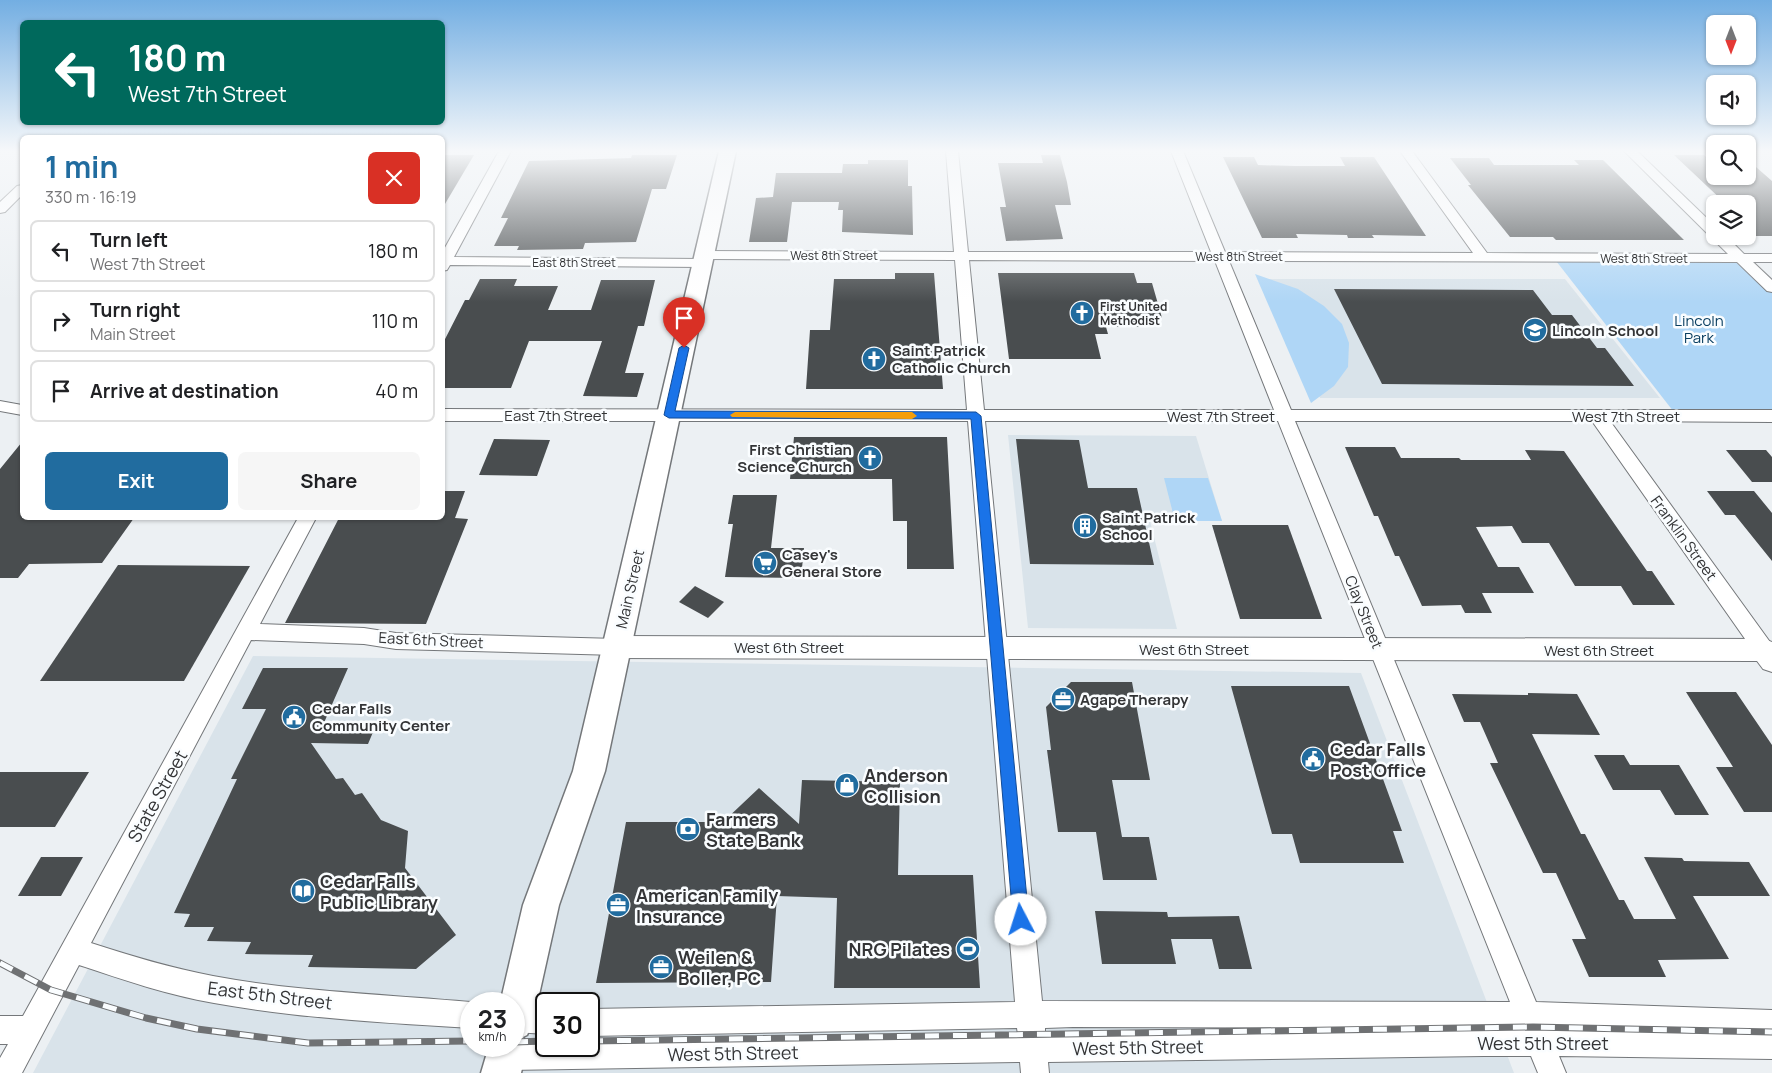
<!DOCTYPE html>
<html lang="en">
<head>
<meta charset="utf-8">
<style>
	body { margin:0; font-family:Manrope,sans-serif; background:#f6f6f6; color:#202124; height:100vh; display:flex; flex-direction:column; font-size:19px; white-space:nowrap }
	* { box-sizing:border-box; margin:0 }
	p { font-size:16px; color:#757577 }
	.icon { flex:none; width:28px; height:28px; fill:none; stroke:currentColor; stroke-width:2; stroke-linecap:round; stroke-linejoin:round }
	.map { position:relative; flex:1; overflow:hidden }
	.panel { position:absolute; left:20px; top:135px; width:425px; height:385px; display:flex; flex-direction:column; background:#fff; border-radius:8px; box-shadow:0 1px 4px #0004 }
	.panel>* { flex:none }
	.guide { position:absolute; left:20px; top:20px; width:425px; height:105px; border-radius:8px; box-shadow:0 1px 4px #0004; background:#00695c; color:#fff; overflow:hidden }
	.needle { width:32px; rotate:180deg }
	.tools { position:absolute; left:1706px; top:15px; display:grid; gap:10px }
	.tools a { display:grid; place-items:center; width:50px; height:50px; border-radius:8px; background:#fff; box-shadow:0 1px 4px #0004; font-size:25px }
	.speed { position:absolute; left:460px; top:992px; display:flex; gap:10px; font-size:25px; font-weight:700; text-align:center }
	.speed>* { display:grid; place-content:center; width:65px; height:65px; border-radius:50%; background:#fff; box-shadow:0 1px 4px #0004; line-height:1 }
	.speed small { font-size:12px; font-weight:400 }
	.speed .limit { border:2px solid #111; border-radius:8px; background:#fff; color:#111 }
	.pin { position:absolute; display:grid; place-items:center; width:42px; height:42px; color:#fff; margin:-51px -21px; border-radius:50% 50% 50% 0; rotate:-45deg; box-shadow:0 0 5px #0007 }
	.pin .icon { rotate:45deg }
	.me { position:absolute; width:55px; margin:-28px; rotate:355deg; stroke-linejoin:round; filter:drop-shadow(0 0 4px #0008) }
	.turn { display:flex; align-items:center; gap:18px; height:105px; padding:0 25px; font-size:22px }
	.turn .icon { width:65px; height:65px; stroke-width:2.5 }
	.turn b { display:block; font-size:35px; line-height:42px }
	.round { display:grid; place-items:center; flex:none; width:52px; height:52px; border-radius:8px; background:#f6f6f6 }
	.overview { display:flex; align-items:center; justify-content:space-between; height:85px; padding:0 25px }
	h1 { font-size:30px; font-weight:700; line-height:38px; color:#216c9f }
	.primary-button { display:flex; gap:10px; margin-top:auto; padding:10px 25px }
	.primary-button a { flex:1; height:58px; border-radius:8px; background:#216c9f; color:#fff; font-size:20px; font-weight:700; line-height:58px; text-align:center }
	.primary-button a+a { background:#f6f6f6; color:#202124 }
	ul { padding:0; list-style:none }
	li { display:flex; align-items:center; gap:15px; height:62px; margin:0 10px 8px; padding:0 15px; border:2px solid #e0e0e0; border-radius:8px }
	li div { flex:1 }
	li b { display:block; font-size:19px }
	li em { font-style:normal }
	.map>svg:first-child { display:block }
	.built { fill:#d9e3ea; fill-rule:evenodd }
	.green { fill:#afd6f6 }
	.building { fill:#494d4f }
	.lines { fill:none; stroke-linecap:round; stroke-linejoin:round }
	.minor-casing { stroke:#74777a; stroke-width:2 }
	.tertiary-casing { stroke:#74777a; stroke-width:2 }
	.secondary-casing { stroke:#74777a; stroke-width:3 }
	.minor { fill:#fff; fill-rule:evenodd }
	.tertiary { fill:#fff; fill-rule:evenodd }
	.secondary { fill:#fff; fill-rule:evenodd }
	.rail-casing { stroke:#6f7173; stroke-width:7 }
	.rail { stroke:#fafdff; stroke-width:5; stroke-dasharray:14; stroke-linecap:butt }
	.route { fill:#1a73e8; stroke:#114b97 }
	.slow { fill:#f59e0b }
	.labels { text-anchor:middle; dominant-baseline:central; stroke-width:5; stroke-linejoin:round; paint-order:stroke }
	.far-street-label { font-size:12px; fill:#333436; stroke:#fafdff }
	.far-poi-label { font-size:12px; font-weight:bold; fill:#333436; stroke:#fafdff; text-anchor:start }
	.park-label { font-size:15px; fill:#0a3f61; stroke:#fafdff }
	.poi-label { font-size:15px; font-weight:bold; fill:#333436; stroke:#fafdff; text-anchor:start }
	.street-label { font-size:15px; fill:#333436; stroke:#fafdff }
	.near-poi-label { font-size:18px; font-weight:bold; fill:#333436; stroke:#fafdff; text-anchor:start }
	.near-street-label { font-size:18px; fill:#333436; stroke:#fafdff }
</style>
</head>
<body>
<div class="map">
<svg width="1772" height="1073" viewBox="0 0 1772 1073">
	<rect width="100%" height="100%" fill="#ecf0f3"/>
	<g class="built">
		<polygon points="1266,279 1565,279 1660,398 1320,398"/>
		<polygon points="1008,435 1196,436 1222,521 1150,521 1177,629 1028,628"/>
		<path d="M253,656L1361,673L1514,1073H33ZM471,1004H514V1046H471ZM546,1004H589V1046H546Z"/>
	</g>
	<g class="green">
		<polygon points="1553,257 1741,258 1772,288 1772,416 1677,416"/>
		<polygon points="1255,274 1298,289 1324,306 1342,324 1349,343 1348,367 1334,386 1311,403"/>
		<polygon points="1208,478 1222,521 1175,521 1164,478"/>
	</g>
	<g class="building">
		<polygon points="442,155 474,155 442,209"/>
		<polygon points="632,155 677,155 666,189 652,189 636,242 585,243 583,249 517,250 519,246 494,246 508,218 501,218 529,161 631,158"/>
		<polygon points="1041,155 1060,155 1067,182 1071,205 1055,205 1063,239 1006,241 1000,207 1006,207 998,163 1043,163"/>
		<polygon points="1674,155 1704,155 1715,165 1715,179 1748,179 1748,160 1772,181 1772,236 1754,236 1748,230 1748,204 1726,204"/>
		<polygon points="1223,157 1254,157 1258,165 1295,166 1345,166 1340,157 1374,157 1426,236 1372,235 1374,238 1348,238 1347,235 1296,234 1298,238 1262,238"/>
		<polygon points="1450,158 1489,158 1494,165 1579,165 1574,160 1603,160 1684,240 1556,240 1553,237 1510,237 1468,185 1471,185"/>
		<polygon points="868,160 908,160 908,186 912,186 913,235 842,232 843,210 838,210 839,202 792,202 787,242 749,242 756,198 773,197 776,173 842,173 843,164 868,164"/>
		<polygon points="895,273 934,273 943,389 806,389 810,330 830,330 834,279 895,279"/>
		<polygon points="998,273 1134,273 1137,283 1152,283 1162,318 1147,318 1150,327 1106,327 1108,334 1095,334 1101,359 1009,359"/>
		<polygon points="480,279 517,279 514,286 558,286 548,310 591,310 601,280 655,280 644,326 638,326 625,373 644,373 637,397 583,396 602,341 529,341 511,388 442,388 442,345 465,300 469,300"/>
		<polygon points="1334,289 1533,290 1552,315 1572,315 1597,348 1605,348 1634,386 1382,384"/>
		<polygon points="794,437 947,437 954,569 907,569 907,521 893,521 892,479 790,479"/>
		<polygon points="494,439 550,440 537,476 479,475"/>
		<polygon points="1016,439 1079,440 1088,488 1137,488 1154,565 1030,564"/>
		<polygon points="22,442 22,518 134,518 102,563 29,564 18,578 0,578 0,469"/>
		<polygon points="1345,447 1395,447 1401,458 1459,458 1461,460 1531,460 1525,450 1564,451 1647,571 1652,571 1675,605 1633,605 1621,586 1575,586 1549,543 1522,543 1512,526 1476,527 1498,567 1519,567 1534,593 1482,593 1492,613 1465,613 1461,605 1422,606 1399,556 1395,556 1378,516 1374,516"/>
		<polygon points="1726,450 1766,450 1772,457 1772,482 1752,482"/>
		<polygon points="442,491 465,491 455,518 468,519 426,624 285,623 339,518 442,518"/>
		<polygon points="1707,491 1754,491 1772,513 1772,561 1735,515 1725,515"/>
		<polygon points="733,495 777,495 771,548 804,548 801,578 725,577 733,524 728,524"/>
		<polygon points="1212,525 1288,525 1322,619 1240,619"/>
		<polygon points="118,565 250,566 184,681 40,681"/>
		<polygon points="695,586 724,602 708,618 679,602"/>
		<polygon points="263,668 348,668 323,725 376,725 368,744 311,743 336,779 343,778 355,795 362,793 381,820 408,831 405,868 456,935 416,969 308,967 313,955 245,954 251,942 207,941 214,927 184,927 190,914 174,913 237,779 231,779 266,709 242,709"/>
		<polygon points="1071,682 1132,682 1150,780 1112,780 1122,837 1149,837 1157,880 1103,880 1096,832 1058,832 1047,750 1051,750 1046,707"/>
		<polygon points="1231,686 1349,686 1402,831 1393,831 1404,863 1300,863 1292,834 1272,834"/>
		<polygon points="1686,692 1736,692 1772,745 1772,812 1744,812 1716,767 1733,767"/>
		<polygon points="1528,693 1577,694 1600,735 1532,734 1581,834 1585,834 1619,900 1624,900 1634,919 1676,919 1644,857 1682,858 1684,861 1749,862 1770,896 1693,896 1729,959 1658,960 1666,977 1589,977 1572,939 1586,939 1556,873 1543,873 1490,763 1498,763 1480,722 1464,722 1452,694 1528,695"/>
		<polygon points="1594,755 1624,755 1630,765 1679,765 1709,815 1675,815 1660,790 1613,790"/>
		<polygon points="0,772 89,772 55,827 0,827"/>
		<polygon points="802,780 900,782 898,875 973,875 980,988 834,988 837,898 777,896 771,982 596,983 626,822 723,822 759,788 799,824"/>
		<polygon points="41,857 83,857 61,896 18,896"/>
		<polygon points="1095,911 1167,912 1168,917 1239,916 1252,969 1219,969 1212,939 1171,939 1176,964 1102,964"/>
	</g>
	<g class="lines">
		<g class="minor-casing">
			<g id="minor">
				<polygon points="499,151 511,151 454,257 703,259 710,263 703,267 450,265 447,270 442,271 442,253"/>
				<path d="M946,151H958L968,252H1211L1171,151H1183L1225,252L1473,253L1400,151H1412L1487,253L1728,254L1624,151H1637L1715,226V236H1726L1744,254H1772V262H1753L1772,280V292L1767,291L1737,262L1229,261L1291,410H1772V422L1610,421L1770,642H1772V658L1757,656L1592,421H1295L1536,1002L1772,1010V1059L1559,1056L1566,1073H1538L1531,1056H1484L1048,1062L1049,1073H1021L1020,1062L504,1070L494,1066L490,1056L494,1046H514V1042H546V1046H589V1041L1018,1035L1017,1028L589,1036V1009L1015,1002L968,421H442V409L967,410L955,260L705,259L698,255L705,251L954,252ZM969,260L1215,261L1274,410H984ZM985,421H1278L1510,1002L1042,1001ZM1073,1027L1481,1028L1045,1035V1028Z"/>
				<polygon points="22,185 22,195 5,212 0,213 0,202 17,186"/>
				<polygon points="0,401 22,405 22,415 0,411"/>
				<path d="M298,518H316L260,624L364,628L396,633L617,639L624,641L627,647L624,653L617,655L396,649L364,644L251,640L91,943C131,956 171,968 213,976C298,992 385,994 471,1002L476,1004H471V1028C386,1023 298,1018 214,1003C168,995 124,980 79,965L22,1073H0V1058L8,1044H0V1016H23Z"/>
				<polygon points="514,1006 546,1008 546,1034 514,1032"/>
			</g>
		</g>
		<g class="tertiary-casing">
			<polygon id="tertiary" points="617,636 1764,639 1772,642 1772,672 1763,669 1757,661 617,658 608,655 604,647 608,639"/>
		</g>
		<g class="secondary-casing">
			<polygon id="secondary" points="719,151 736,151 605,771 559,905 533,1022 527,1035 523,1037 527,1046 521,1073 481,1073 489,1046 514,1046 514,1004 500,1004 523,905 573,771"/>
		</g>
		<use href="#minor" class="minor"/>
		<use href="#tertiary" class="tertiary"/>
		<use href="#secondary" class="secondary"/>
		<g class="rail-casing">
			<g id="rail">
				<polyline points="0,963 51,990 146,1018 197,1029 308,1043 471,1041"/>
				<polyline points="589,1041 1533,1027 1772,1032"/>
				<polyline points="514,1042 546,1041"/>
			</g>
		</g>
		<use href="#rail" class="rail"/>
	</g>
	<linearGradient id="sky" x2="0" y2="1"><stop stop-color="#73aee2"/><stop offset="0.5" stop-color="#f6f8fa"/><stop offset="1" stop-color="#f6f8fa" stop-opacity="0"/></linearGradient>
	<rect width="1772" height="302" fill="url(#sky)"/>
	<polygon class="route" points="684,345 689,348 675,411 976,412 981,416 1029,920 1026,926 1021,928 1015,926 1013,920 971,419 669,418 664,415 679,348"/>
	<polygon class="slow" points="735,412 912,412 917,416 912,419 732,417 730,415"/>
	<defs>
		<g id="church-disc" transform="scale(1.25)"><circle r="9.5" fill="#216c9f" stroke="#fafdff"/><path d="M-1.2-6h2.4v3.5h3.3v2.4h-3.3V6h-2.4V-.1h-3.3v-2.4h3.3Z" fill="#fff"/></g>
		<g id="school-disc" transform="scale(1.25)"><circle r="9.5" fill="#216c9f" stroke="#fafdff"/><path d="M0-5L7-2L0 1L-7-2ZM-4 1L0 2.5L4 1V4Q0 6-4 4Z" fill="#fff"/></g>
		<g id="building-disc" transform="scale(1.25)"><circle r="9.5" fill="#216c9f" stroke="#fafdff"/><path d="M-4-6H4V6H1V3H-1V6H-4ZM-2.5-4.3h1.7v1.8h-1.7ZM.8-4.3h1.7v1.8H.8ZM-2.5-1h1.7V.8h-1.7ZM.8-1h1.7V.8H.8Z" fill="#fff"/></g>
		<g id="supermarket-disc" transform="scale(1.25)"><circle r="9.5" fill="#216c9f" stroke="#fafdff"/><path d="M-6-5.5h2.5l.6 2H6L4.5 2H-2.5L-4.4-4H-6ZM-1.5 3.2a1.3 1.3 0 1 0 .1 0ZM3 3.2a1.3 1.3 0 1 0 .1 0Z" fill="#fff"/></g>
		<g id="office-disc" transform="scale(1.25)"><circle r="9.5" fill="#216c9f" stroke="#fafdff"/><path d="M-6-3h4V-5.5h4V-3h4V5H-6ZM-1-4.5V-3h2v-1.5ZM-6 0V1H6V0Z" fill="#fff"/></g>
		<g id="civic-disc" transform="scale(1.25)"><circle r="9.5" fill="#216c9f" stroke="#fafdff"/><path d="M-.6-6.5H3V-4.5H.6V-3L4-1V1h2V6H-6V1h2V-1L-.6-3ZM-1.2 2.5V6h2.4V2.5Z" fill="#fff"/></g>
		<g id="shop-disc" transform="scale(1.25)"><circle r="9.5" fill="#216c9f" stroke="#fafdff"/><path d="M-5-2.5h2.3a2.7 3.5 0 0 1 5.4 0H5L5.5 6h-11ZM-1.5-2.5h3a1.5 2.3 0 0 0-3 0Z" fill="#fff"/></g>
		<g id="bank-disc" transform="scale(1.25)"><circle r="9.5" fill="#216c9f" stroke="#fafdff"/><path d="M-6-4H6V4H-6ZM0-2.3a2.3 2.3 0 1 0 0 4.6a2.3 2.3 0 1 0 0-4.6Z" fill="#fff"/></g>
		<g id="library-disc" transform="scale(1.25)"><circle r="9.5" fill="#216c9f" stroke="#fafdff"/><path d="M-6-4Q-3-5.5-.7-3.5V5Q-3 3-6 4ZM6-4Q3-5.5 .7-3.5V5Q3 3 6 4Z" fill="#fff"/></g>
		<g id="stadium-disc" transform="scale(1.25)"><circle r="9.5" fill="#216c9f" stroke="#fafdff"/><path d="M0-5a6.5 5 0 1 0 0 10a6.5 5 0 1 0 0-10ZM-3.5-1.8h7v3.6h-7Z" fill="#fff"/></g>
	</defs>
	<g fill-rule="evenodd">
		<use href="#church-disc" x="1082" y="313"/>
		<use href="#school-disc" x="1535" y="330"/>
		<use href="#church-disc" x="874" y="359"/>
		<use href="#church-disc" x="870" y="458"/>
		<use href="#building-disc" x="1085" y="526"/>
		<use href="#supermarket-disc" x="765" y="563"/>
		<use href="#office-disc" x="1063" y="699"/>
		<use href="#civic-disc" x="294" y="717"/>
		<use href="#civic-disc" x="1313" y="759"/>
		<use href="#shop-disc" x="847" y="785"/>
		<use href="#bank-disc" x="688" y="829"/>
		<use href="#library-disc" x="303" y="891"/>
		<use href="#office-disc" x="618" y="905"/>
		<use href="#stadium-disc" x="968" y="949"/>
		<use href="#office-disc" x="661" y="967"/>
	</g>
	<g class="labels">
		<g class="far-street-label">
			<text x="834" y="255">West 8th Street</text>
			<text x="1239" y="256">West 8th Street</text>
			<text x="1644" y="258">West 8th Street</text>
			<text x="574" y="262">East 8th Street</text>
		</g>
		<g class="far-poi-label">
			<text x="1100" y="306">First United<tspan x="1100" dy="14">Methodist</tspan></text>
		</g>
		<g class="park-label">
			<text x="1699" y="320">Lincoln<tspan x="1699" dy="17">Park</tspan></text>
		</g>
		<g class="poi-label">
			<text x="1552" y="330">Lincoln School</text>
			<text x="892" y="350">Saint Patrick<tspan x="892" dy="17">Catholic Church</tspan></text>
			<text x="852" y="449" text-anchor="end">First Christian<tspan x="852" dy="17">Science Church</tspan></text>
			<text x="1102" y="517">Saint Patrick<tspan x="1102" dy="17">School</tspan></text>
			<text x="782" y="554">Casey's<tspan x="782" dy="17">General Store</tspan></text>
			<text x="1080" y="699">Agape Therapy</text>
			<text x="312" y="708">Cedar Falls<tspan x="312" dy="17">Community Center</tspan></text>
		</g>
		<g class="street-label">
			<text x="556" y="415">East 7th Street</text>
			<text x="1221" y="416">West 7th Street</text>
			<text x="1626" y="416">West 7th Street</text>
			<text transform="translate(1684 538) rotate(54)">Franklin Street</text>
			<text transform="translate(630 589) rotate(-77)">Main Street</text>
			<text transform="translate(1364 612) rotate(68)">Clay Street</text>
			<text transform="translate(431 640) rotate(3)">East 6th Street</text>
			<text x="789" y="647">West 6th Street</text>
			<text x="1194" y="649">West 6th Street</text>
			<text x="1599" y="650">West 6th Street</text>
		</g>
		<g class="near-poi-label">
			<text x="1330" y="749">Cedar Falls<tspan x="1330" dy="21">Post Office</tspan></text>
			<text x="864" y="775">Anderson<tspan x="864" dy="21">Collision</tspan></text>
			<text x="706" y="819">Farmers<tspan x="706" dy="21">State Bank</tspan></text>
			<text x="320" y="881">Cedar Falls<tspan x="320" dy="21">Public Library</tspan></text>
			<text x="636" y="895">American Family<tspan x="636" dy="21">Insurance</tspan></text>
			<text x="950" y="949" text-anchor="end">NRG Pilates</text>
			<text x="678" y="957">Weilen &amp;<tspan x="678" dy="21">Boller, PC</tspan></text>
		</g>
		<g class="near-street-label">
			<text transform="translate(157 796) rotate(-61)">State Street</text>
			<text transform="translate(270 995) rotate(7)">East 5th Street</text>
			<text x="1543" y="1043">West 5th Street</text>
			<text transform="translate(1138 1047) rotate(-1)">West 5th Street</text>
			<text transform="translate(733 1053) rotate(-1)">West 5th Street</text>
		</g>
	</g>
</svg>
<div class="tools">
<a><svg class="needle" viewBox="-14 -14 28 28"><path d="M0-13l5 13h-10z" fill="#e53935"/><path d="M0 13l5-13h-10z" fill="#757577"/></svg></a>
<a><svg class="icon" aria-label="sound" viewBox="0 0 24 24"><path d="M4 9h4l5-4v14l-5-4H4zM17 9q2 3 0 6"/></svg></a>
<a><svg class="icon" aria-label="search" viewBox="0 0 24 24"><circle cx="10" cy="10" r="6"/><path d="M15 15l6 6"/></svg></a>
<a><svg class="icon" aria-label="layers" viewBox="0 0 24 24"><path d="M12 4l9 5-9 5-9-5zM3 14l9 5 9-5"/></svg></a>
</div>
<div class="speed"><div>23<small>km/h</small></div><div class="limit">30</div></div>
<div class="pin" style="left:684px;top:348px;background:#d93025"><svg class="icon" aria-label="arrive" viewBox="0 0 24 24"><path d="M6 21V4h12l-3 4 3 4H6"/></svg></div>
<svg class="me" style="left:1021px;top:920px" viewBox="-20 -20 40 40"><circle r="19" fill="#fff"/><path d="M0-13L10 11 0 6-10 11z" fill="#1a73e8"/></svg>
<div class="guide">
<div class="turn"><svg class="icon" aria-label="left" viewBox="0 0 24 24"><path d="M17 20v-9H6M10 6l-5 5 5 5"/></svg><div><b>180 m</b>West 7th Street</div></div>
</div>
<section class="panel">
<div class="overview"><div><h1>1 min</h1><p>330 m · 16:19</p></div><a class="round" style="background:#d93025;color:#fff"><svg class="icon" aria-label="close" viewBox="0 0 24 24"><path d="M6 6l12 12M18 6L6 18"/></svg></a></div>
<ul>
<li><svg class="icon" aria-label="left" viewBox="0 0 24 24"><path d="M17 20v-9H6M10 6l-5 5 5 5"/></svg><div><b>Turn left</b><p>West 7th Street</p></div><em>180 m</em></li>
<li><svg class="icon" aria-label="right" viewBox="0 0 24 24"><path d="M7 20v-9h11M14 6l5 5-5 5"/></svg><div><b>Turn right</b><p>Main Street</p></div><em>110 m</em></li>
<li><svg class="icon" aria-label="arrive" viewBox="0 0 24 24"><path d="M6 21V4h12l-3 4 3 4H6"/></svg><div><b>Arrive at destination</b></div><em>40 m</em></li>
</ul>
<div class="primary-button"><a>Exit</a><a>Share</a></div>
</section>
</div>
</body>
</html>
